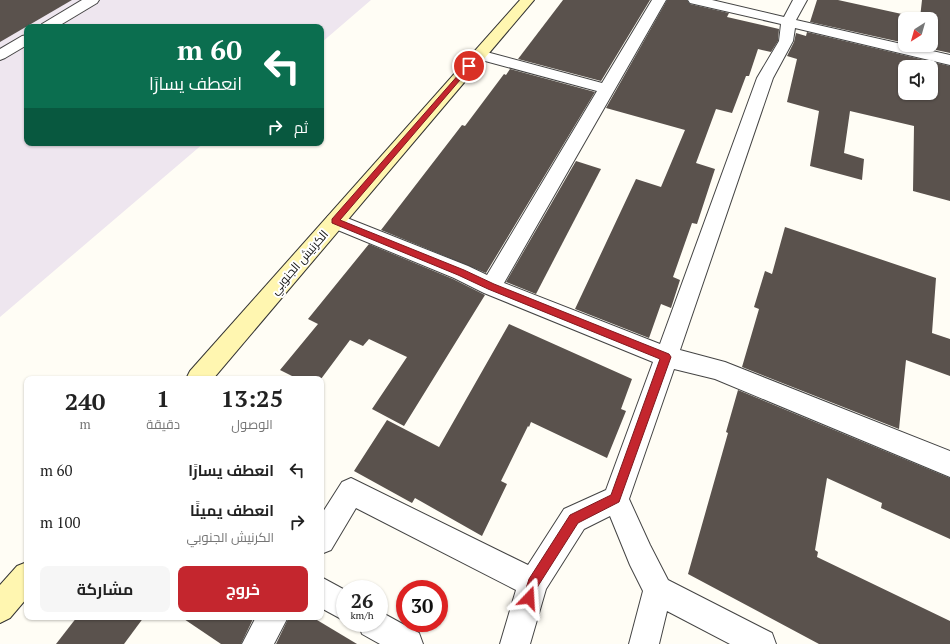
<!DOCTYPE html>
<html lang="ar">
<head>
<meta charset="utf-8">
<style>
	body { margin:0; font-family:"PT Serif",Cairo,serif; background:#f6f6f6; color:#222; direction:rtl; height:100vh; display:flex; flex-direction:column; font-size:15px; white-space:nowrap }
	* { box-sizing:border-box; margin:0 }
	p { font-size:13px; color:#767676 }
	.icon { flex:none; width:22px; height:22px; fill:none; stroke:currentColor; stroke-width:2; stroke-linecap:round; stroke-linejoin:round }
	.map { position:relative; flex:1; overflow:hidden; direction:ltr }
	.side { position:absolute; left:24px; top:376px; width:300px; height:244px; display:flex; flex-direction:column; background:#fff; border-radius:8px; box-shadow:0 1px 3px #0004; direction:rtl }
	.side>* { flex:none }
	.banner { position:absolute; left:24px; top:24px; width:300px; height:122px; border-radius:8px; box-shadow:0 1px 3px #0004; direction:rtl; background:#0b6e4f; color:#fff; overflow:hidden }
	.needle { width:26px; rotate:217deg }
	.controls { position:absolute; left:898px; top:12px; display:grid; gap:8px }
	.controls a { display:grid; place-items:center; width:40px; height:40px; border-radius:8px; background:#fff; box-shadow:0 1px 3px #0004; font-size:20px }
	.speed { position:absolute; left:336px; top:580px; display:flex; gap:8px; font-size:20px; font-weight:700; text-align:center }
	.speed>* { display:grid; place-content:center; width:52px; height:52px; border-radius:50%; background:#fff; box-shadow:0 1px 3px #0004; line-height:1 }
	.speed small { font-size:10px; font-weight:400 }
	.speed .limit { border:6px solid #d22; background:#fff; color:#111 }
	.pin { position:absolute; display:grid; place-items:center; width:34px; height:34px; color:#fff; margin:-17px; border:2px solid #fff; border-radius:50%; box-shadow:0 1px 4px #0007 }
	.me { position:absolute; width:44px; margin:-22px; rotate:20deg; stroke-linejoin:round; filter:drop-shadow(0 0 3px #0008) }
	.turn { display:flex; align-items:center; gap:14px; height:84px; padding:0 16px; font-size:18px }
	.turn .icon { width:52px; height:52px; stroke-width:2.5 }
	.turn b { display:block; font-size:28px; line-height:34px }
	.then { display:flex; align-items:center; height:38px; padding:0 16px; background:#0003; gap:8px; font-size:15px }
	.eta { display:flex; justify-content:space-evenly; align-items:center; height:68px; text-align:center }
	.eta b { font-size:24px; font-weight:700; line-height:28px }
	.action { display:flex; gap:8px; margin-top:auto; padding:8px 16px }
	.action a { flex:1; height:46px; border-radius:8px; background:#c4262e; color:#fff; font-size:16px; font-weight:700; line-height:46px; text-align:center }
	.action a+a { background:#f6f6f6; color:#222 }
	ul { padding:0; list-style:none }
	li { display:flex; align-items:center; gap:12px; height:52px; padding:0 16px }
	li div { flex:1 }
	li b { display:block; font-size:15px }
	li em { font-style:normal }
	.map>svg:first-child { display:block }
	.industrial { fill:#eee6ef }
	.building { fill:#5a524d; fill-rule:evenodd }
	.lines { fill:none; stroke-linecap:round; stroke-linejoin:round }
	.street-casing { stroke:#444; stroke-width:2 }
	.secondary-casing { stroke:#333; stroke-width:2 }
	.street { fill:#fff; fill-rule:evenodd }
	.secondary { fill:#fff6b0; fill-rule:evenodd }
	.route { fill:#c4262e; stroke:#7f191e }
	.labels { text-anchor:middle; dominant-baseline:central; stroke-width:4; stroke-linejoin:round; paint-order:stroke }
	.street-label { font-size:12px; fill:#111; stroke:#fff }
</style>
</head>
<body>
<div class="map">
<svg width="950" height="644" viewBox="0 0 950 644">
	<rect width="100%" height="100%" fill="#fffdf5"/>
	<polygon class="industrial" points="0,0 371,0 321,43 321,27 27,27 27,143 204,143 0,317"/>
	<g class="building">
		<polygon points="0,0 72,0 0,42"/>
		<polygon points="563,0 650,0 601,81 518,59"/>
		<polygon points="667,0 687,0 690,4 729,13 727,17 779,29 778,41 771,52 758,49 749,76 746,76 732,113 716,109 696,163 715,169 697,224 692,223 673,277 680,280 671,308 661,304 649,338 575,309 636,179 661,187 685,130 606,108"/>
		<polygon points="817,0 838,0 920,18 922,0 950,0 950,53 913,45 931,45 931,19 905,19 905,43 810,22"/>
		<path d="M807,32L950,66V201L913,191L914,126L850,111L844,153L864,159L862,180L810,166L819,111L787,102L797,59L787,56L794,42L796,33L806,36ZM905,67H931V93H905Z"/>
		<polygon points="510,69 595,92 486,273 381,230 462,125 465,126 504,74 506,75"/>
		<polygon points="576,161 601,169 536,294 506,282"/>
		<polygon points="785,227 936,278 932,333 950,339 950,376 906,360 899,429 742,367 759,309 754,307 765,271 772,274"/>
		<polygon points="369,244 453,279 485,295 404,426 372,409 407,357 369,339 363,346 350,340 321,379 298,379 280,370 318,324 308,319"/>
		<polygon points="509,324 632,379 621,409 626,411 607,458 531,422 529,427 528,426 501,481 507,484 482,536 415,498 412,503 354,471 387,420 439,447"/>
		<polygon points="738,390 950,478 950,539 881,508 882,503 827,478 815,550 818,552 817,557 950,621 950,644 819,644 688,574 728,433 726,432"/>
		<polygon points="77,617 144,617 124,644 56,644"/>
		<polygon points="181,617 254,617 241,644 221,644"/>
		<polygon points="289,617 312,617 357,644 276,644"/>
	</g>
	<g class="lines">
		<g class="street-casing">
			<g id="street">
				<polygon points="82,0 99,0 97,3 57,27 40,27 42,24"/>
				<polygon points="652,0 666,0 504,283 660,344 757,78 779,41 781,24 690,3 688,0 712,0 784,17 793,0 807,0 796,20 950,55 950,65 795,28 793,41 773,78 680,350 725,362 950,451 950,477 715,379 674,369 629,499 650,545 668,580 772,633 776,644 730,644 667,611 659,644 629,644 643,591 630,565 610,516 584,529 546,589 530,644 500,644 516,590 356,508 331,550 321,554 321,515 342,482 351,478 528,565 564,509 606,490 653,362 484,293 454,278 328,226 325,221 328,216 335,214 342,216 468,266 487,275 597,91 474,58 471,55 474,52 479,50 602,83"/>
				<polygon points="27,35 27,45 5,58 0,60 0,49 22,36"/>
				<polygon points="321,577 345,590 345,621 321,608"/>
				<polygon points="379,611 419,633 423,644 380,644 362,634 358,623 379,623"/>
				<polygon points="256,617 288,617 274,644 242,644"/>
			</g>
		</g>
		<g class="secondary-casing">
			<g id="secondary">
				<polygon points="520,0 534,0 213,379 186,379 190,371"/>
				<polygon points="27,562 27,598 10,618 0,623 0,585 17,566"/>
			</g>
		</g>
		<use href="#street" class="street"/>
		<use href="#secondary" class="secondary"/>
	</g>
	<polygon class="route" points="467,65 472,66 340,220 464,270 494,284 669,354 671,357 619,502 578,523 538,586 533,603 529,605 524,603 523,598 529,579 570,515 611,495 660,359 488,289 458,275 332,223 332,219"/>
	<g class="labels">
		<g class="street-label">
			<text transform="translate(299 262) rotate(-49)">الكرنيش الجنوبي</text>
		</g>
	</g>
</svg>
<div class="controls">
<a><svg class="needle" viewBox="-14 -14 28 28"><path d="M0-13l5 13h-10z" fill="#e53935"/><path d="M0 13l5-13h-10z" fill="#767676"/></svg></a>
<a><svg class="icon" aria-label="sound" viewBox="0 0 24 24"><path d="M4 9h4l5-4v14l-5-4H4zM17 9q2 3 0 6"/></svg></a>
</div>
<div class="speed"><div>26<small>km/h</small></div><div class="limit">30</div></div>
<div class="pin" style="left:469px;top:66px;background:#d93025"><svg class="icon" aria-label="arrive" viewBox="0 0 24 24"><path d="M6 21V4h12l-3 4 3 4H6"/></svg></div>
<svg class="me" style="left:529px;top:598px" viewBox="-20 -20 40 40"><path d="M0-17L14 15 0 8-14 15z" fill="#c4262e" stroke="#fff" stroke-width="4"/></svg>
<div class="banner">
<div class="turn"><svg class="icon" aria-label="left" viewBox="0 0 24 24"><path d="M17 20v-9H6M10 6l-5 5 5 5"/></svg><div><b>60 m</b>انعطف يسارًا</div></div>
<div class="then">ثم<svg class="icon" aria-label="right" viewBox="0 0 24 24"><path d="M7 20v-9h11M14 6l5 5-5 5"/></svg></div>
</div>
<section class="side">
<div class="eta">
<div><b>13:25</b><p>الوصول</p></div>
<div><b>1</b><p>دقيقة</p></div>
<div><b>240</b><p>m</p></div>
</div>
<ul>
<li><svg class="icon" aria-label="left" viewBox="0 0 24 24"><path d="M17 20v-9H6M10 6l-5 5 5 5"/></svg><div><b>انعطف يسارًا</b></div><em>60 m</em></li>
<li><svg class="icon" aria-label="right" viewBox="0 0 24 24"><path d="M7 20v-9h11M14 6l5 5-5 5"/></svg><div><b>انعطف يمينًا</b><p>الكرنيش الجنوبي</p></div><em>100 m</em></li>
</ul>
<div class="action"><a>خروج</a><a>مشاركة</a></div>
</section>
</div>
</body>
</html>
